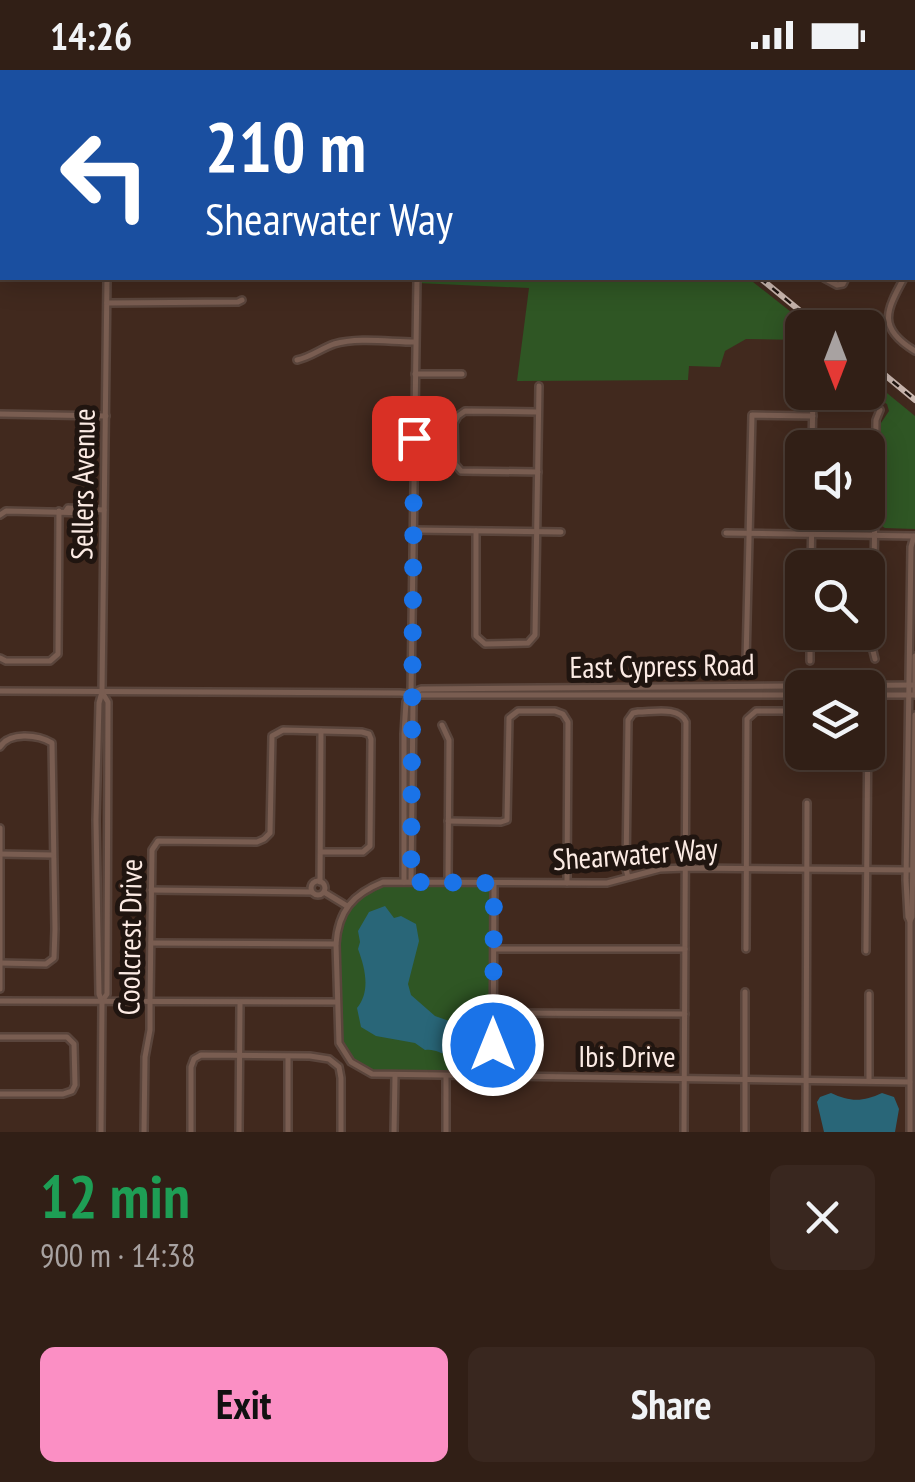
<!DOCTYPE html>
<html lang="en">
<head>
<meta charset="utf-8">
<style>
	body { margin:0; font-family:"PT Sans Narrow",sans-serif; background:#39271f; color:#f1f3f6; height:100vh; display:flex; flex-direction:column; font-size:38px; white-space:nowrap }
	* { box-sizing:border-box; margin:0 }
	p { font-size:32px; color:#a8a2a1 }
	.icon { flex:none; width:55px; height:55px; fill:none; stroke:currentColor; stroke-width:2; stroke-linecap:round; stroke-linejoin:round }
	.map { position:relative; height:1062px; overflow:hidden }
	.side { display:flex; flex-direction:column; background:#311f16; flex:1 }
	.side>* { flex:none }
	.banner { position:absolute; left:0px; top:0px; width:915px; height:210px; box-shadow:0 5px 25px #0003,0 0 0 2px #4c3d35; background:#1a4fa0; color:#fff; overflow:hidden }
	.needle { width:65px; rotate:180deg }
	.tools { position:absolute; left:785px; top:240px; display:grid; gap:20px }
	.tools a { display:grid; place-items:center; width:100px; height:100px; border-radius:15px; background:#311f16; box-shadow:0 5px 25px #0003,0 0 0 2px #4c3d35; font-size:50px }
	.pin { position:absolute; display:grid; place-items:center; width:85px; height:85px; color:#fff; margin:-42px; border-radius:20px; box-shadow:0 5px 15px #0006 }
	.me { position:absolute; width:110px; margin:-55px; rotate:0deg; stroke-linejoin:round; filter:drop-shadow(0 0 8px #0008) }
	.turn { display:flex; align-items:center; gap:35px; height:210px; padding:0 40px; font-size:45px }
	.turn .icon { width:130px; height:130px; stroke-width:2.5 }
	.turn b { display:block; font-size:70px; line-height:85px }
	.round { display:grid; place-items:center; flex:none; width:105px; height:105px; border-radius:15px; background:#39271f }
	.head { display:flex; align-items:center; justify-content:space-between; height:170px; padding:0 40px }
	h1 { font-size:60px; font-weight:800; line-height:75px; color:#1e9e55 }
	.action { display:flex; gap:20px; margin-top:auto; padding:20px 40px }
	.action a { flex:1; height:115px; border-radius:15px; background:#fb8fc4; color:#111; font-size:40px; font-weight:800; line-height:115px; text-align:center }
	.action a+a { background:#39271f; color:#f1f3f6 }
	.status { display:flex; justify-content:space-between; align-items:center; height:70px; padding:0 50px; background:#311f16; direction:ltr }
	.status svg { height:28px; fill:currentColor }
	.map>svg:first-child { display:block }
	.green { fill:#2f5624 }
	.water { fill:#296678 }
	.lines { fill:none; stroke-linecap:round; stroke-linejoin:round }
	.minor-casing { stroke:#5a453c; stroke-width:10 }
	.minor { stroke:#795d51; stroke-width:5 }
	.rail-casing { stroke:#c9b6ae; stroke-width:6 }
	.rail { stroke:#201510; stroke-width:2.5; stroke-dasharray:8; stroke-linecap:butt }
	.route { stroke:#1a73e8; stroke-width:18; stroke-dasharray:0 32.4 }
	.labels { text-anchor:middle; dominant-baseline:central; stroke-width:10; stroke-linejoin:round; paint-order:stroke }
	.street-label { font-size:30px; fill:#fcebe4; stroke:#201510 }
</style>
</head>
<body>
<div class="status"><b>14:26</b><svg viewBox="0 0 49 12"><path d="M0 12V9h3v3zM5 12V6h3v6zM10 12V3h3v9zM15 12V0h3v12zM26 1h20v11H26zM47 4h2v5h-2z"/></svg></div>
<div class="map">
<svg width="915" height="1062" viewBox="0 0 915 1062">
	<rect width="100%" height="100%" fill="#41291e"/>
	<g class="green">
		<polygon points="417,208 748,208 810,257 802,258 802,282 801,270 746,269 725,281 720,297 689,296 688,310 517,311 529,218 417,213"/>
		<polygon points="882,319 915,346 915,459 885,458 879,454 881,353 889,341 887,334 880,330 880,322"/>
		<polygon points="388,815 491,817 491,1002 485,1005 371,1002 353,989 342,973 339,874 342,854 350,835 367,821"/>
	</g>
	<g class="water">
		<path d="M385,836L394,848L401,846L416,854L419,871L408,914L411,925L435,946L452,952L463,964L462,976L457,982C442,988 438,978 425,980L415,973L376,966L361,957L357,938C371,921 365,898 358,879L360,872L358,861L369,842Z"/>
		<path d="M831,1023C850,1032 863,1032 882,1023L894,1027L899,1039L895,1062H824L817,1032L820,1027Z"/>
	</g>
	<g class="lines">
		<g class="minor-casing">
			<g id="minor">
				<polyline points="110,0 110,2"/>
				<polyline points="725,0 730,2"/>
				<polyline points="883,2 915,2"/>
				<polyline points="912,39 915,41"/>
				<polyline points="912,152 915,160"/>
				<polyline points="912,193 915,181"/>
				<polyline points="0,201 2,201"/>
				<polyline points="824,208 837,215 843,214 846,208"/>
				<path d="M904,208C886,241 877,258 915,281"/>
				<polyline points="107,233 238,232 242,230"/>
				<path d="M297,290C311,287 320,279 334,274C359,267 390,272 415,272"/>
				<polyline points="415,304 462,304"/>
				<polyline points="0,344 106,346"/>
				<polyline points="812,378 813,322"/>
				<polyline points="538,402 461,401 455,394 454,353 458,346 465,341 538,342"/>
				<polyline points="66,441 68,438 104,440"/>
				<polyline points="0,445 6,441 91,443 94,440"/>
				<polyline points="413,460 561,462"/>
				<polyline points="476,461 476,566 485,574 528,573 535,565 539,316"/>
				<polyline points="726,463 913,466"/>
				<polyline points="811,498 812,442"/>
				<polyline points="915,586 915,625"/>
				<polyline points="0,588 6,591 50,591 58,584 59,441"/>
				<polyline points="875,589 873,581 876,350 880,340"/>
				<polyline points="746,591 752,345 813,346"/>
				<polyline points="810,591 810,562"/>
				<polyline points="0,621 400,623 421,625 802,625"/>
				<polyline points="102,622 108,632 107,924 102,931"/>
				<polyline points="414,622 421,619 915,615"/>
				<polyline points="868,625 915,625"/>
				<polyline points="442,655 449,670 448,811"/>
				<path d="M0,677C9,662 37,664 52,673L55,859L54,888L46,894L1,893"/>
				<polyline points="807,691 808,682"/>
				<polyline points="448,751 501,752 507,750 509,648 518,641 555,641 563,644 568,652 567,813"/>
				<polyline points="0,758 0,919"/>
				<polyline points="0,784 52,785"/>
				<path d="M628,807L626,799L628,650L633,643L638,642C654,642 679,636 686,652L684,1062"/>
				<circle cx="318" cy="818" r="7"/>
				<polyline points="320,812 321,661"/>
				<polyline points="404,812 404,664 406,632 409,626"/>
				<polyline points="411,812 413,632 411,623 417,208"/>
				<polyline points="151,820 312,822"/>
				<polyline points="324,822 347,836"/>
				<polyline points="910,851 908,847 906,810 911,477 914,466"/>
				<polyline points="151,873 336,874"/>
				<polyline points="494,879 685,879"/>
				<polyline points="746,879 747,649 756,641 802,641"/>
				<polyline points="866,881 868,649"/>
				<polyline points="0,931 336,932"/>
				<polyline points="493,943 685,944"/>
				<polyline points="0,967 67,967 74,974 75,1015 72,1021 63,1024 0,1024"/>
				<polyline points="288,987 288,1062"/>
				<polyline points="493,1007 494,813"/>
				<polyline points="869,1011 869,924"/>
				<path d="M910,1012L372,1004L351,992L339,973L336,874C338,841 353,824 383,812L593,813H607L660,799L686,798L913,800"/>
				<polyline points="101,1062 102,932 99,924 96,750 99,633 102,622 107,208"/>
				<polyline points="144,1062 145,987 150,960 150,932 152,780 158,771 257,772 264,769 270,763 272,666 283,660 362,662 369,664 371,669 370,776 363,782 321,782"/>
				<polyline points="191,1062 191,997 194,989 201,985 310,986 329,989 339,997 341,1008 341,1062"/>
				<polyline points="239,1062 240,933"/>
				<polyline points="394,1062 395,1006"/>
				<polyline points="446,1062 446,1007"/>
				<polyline points="745,1062 745,922"/>
				<polyline points="806,1062 807,733"/>
				<polyline points="910,1062 910,851 912,847 915,645"/>
			</g>
		</g>
		<use href="#minor" class="minor"/>
		<g class="rail-casing">
			<g id="rail">
				<polyline points="507,0 510,2"/>
				<polyline points="760,208 821,258"/>
				<polyline points="868,291 915,330"/>
			</g>
		</g>
		<use href="#rail" class="rail"/>
	</g>
	<g class="lines">
		<polyline class="route" points="414,368 411,812 494,813 493,975"/>
	</g>
	<g class="labels">
		<g class="street-label">
			<text transform="translate(82 414) rotate(-89)">Sellers Avenue</text>
			<text transform="translate(662 595) rotate(-1)">East Cypress Road</text>
			<text transform="translate(635 783) rotate(-4)">Shearwater Way</text>
			<text transform="translate(129 867) rotate(-89)">Coolcrest Drive</text>
			<text x="627" y="985">Ibis Drive</text>
		</g>
	</g>
</svg>
<div class="tools">
<a><svg class="needle" viewBox="-14 -14 28 28"><path d="M0-13l5 13h-10z" fill="#e53935"/><path d="M0 13l5-13h-10z" fill="#a8a2a1"/></svg></a>
<a><svg class="icon" aria-label="sound" viewBox="0 0 24 24"><path d="M4 9h4l5-4v14l-5-4H4zM17 9q2 3 0 6"/></svg></a>
<a><svg class="icon" aria-label="search" viewBox="0 0 24 24"><circle cx="10" cy="10" r="6"/><path d="M15 15l6 6"/></svg></a>
<a><svg class="icon" aria-label="layers" viewBox="0 0 24 24"><path d="M12 4l9 5-9 5-9-5zM3 14l9 5 9-5"/></svg></a>
</div>
<div class="pin" style="left:414px;top:368px;background:#d93025"><svg class="icon" aria-label="arrive" viewBox="0 0 24 24"><path d="M6 21V4h12l-3 4 3 4H6"/></svg></div>
<svg class="me" style="left:493px;top:975px" viewBox="-20 -20 40 40"><circle r="17" fill="#1a73e8" stroke="#fff" stroke-width="3"/><path d="M0-11L8 9 0 5-8 9z" fill="#fff"/></svg>
<div class="banner">
<div class="turn"><svg class="icon" aria-label="left" viewBox="0 0 24 24"><path d="M17 20v-9H6M10 6l-5 5 5 5"/></svg><div><b>210 m</b>Shearwater Way</div></div>
</div>
</div>
<section class="side">
<div class="head"><div><h1>12 min</h1><p>900 m · 14:38</p></div><a class="round"><svg class="icon" aria-label="close" viewBox="0 0 24 24"><path d="M6 6l12 12M18 6L6 18"/></svg></a></div>
<div class="action"><a>Exit</a><a>Share</a></div>
</section>
</body>
</html>
